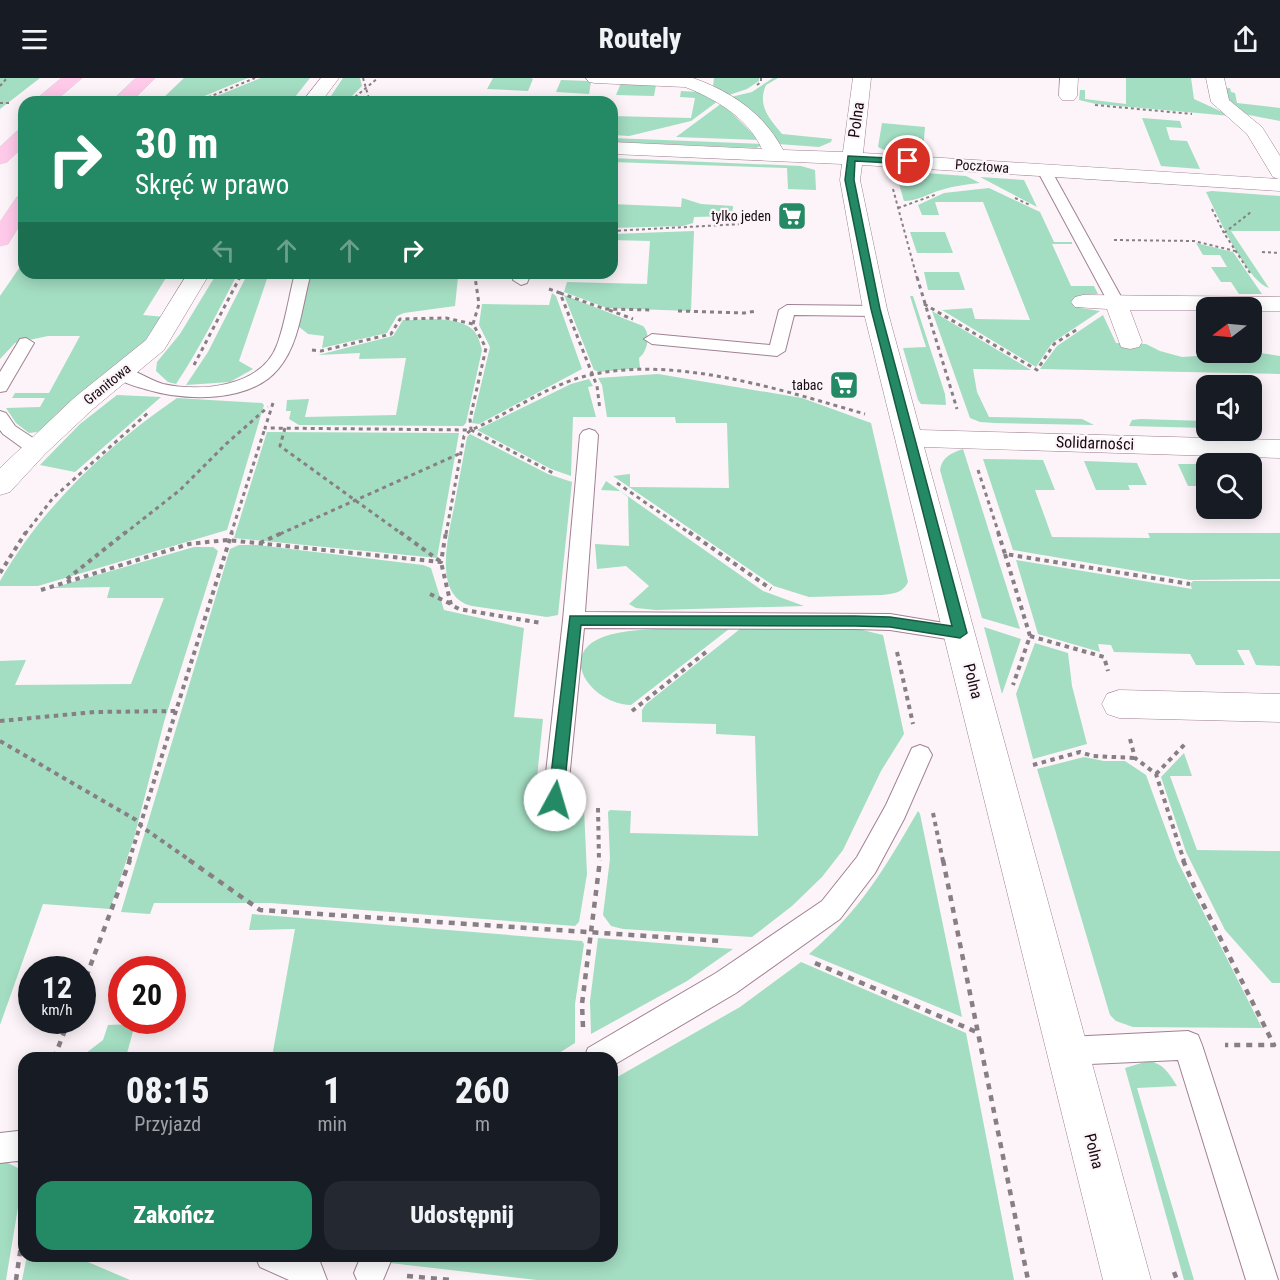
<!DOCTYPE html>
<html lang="pl">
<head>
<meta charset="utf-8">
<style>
	body { margin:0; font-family:"Roboto Condensed",sans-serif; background:#242831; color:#f1f3f6; height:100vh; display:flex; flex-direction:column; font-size:22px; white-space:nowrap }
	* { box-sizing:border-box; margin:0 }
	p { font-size:20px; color:#9ea1a6 }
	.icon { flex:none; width:33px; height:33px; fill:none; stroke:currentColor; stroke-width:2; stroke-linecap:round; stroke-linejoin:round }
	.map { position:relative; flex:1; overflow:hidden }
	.drawer { position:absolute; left:18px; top:974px; width:600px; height:210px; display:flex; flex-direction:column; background:#171b24; border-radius:18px; box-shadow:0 3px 15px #0003 }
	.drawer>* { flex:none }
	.top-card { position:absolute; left:18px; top:18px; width:600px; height:183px; border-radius:18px; box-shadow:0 3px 15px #0003; background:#248a65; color:#fff; overflow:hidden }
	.needle { width:39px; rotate:254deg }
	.buttons { position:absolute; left:1196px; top:219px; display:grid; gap:12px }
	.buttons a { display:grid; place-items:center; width:66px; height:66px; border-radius:12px; background:#171b24; box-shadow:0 3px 15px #0003; font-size:30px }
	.speed { position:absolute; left:18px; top:878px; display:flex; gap:12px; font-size:30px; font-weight:700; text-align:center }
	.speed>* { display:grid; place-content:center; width:78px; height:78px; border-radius:50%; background:#171b24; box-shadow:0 3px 15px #0003; line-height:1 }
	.speed small { font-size:15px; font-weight:400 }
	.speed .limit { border:9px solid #d22; background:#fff; color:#111 }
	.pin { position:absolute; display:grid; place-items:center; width:51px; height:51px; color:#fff; margin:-26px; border:3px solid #fff; border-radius:50%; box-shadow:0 2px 6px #0007 }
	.me { position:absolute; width:66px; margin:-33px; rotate:6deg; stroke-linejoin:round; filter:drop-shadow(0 0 4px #0008) }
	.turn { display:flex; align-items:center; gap:21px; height:126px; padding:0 18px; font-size:27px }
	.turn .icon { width:78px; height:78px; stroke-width:2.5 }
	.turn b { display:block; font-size:42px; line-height:51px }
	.lanes { display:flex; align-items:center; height:57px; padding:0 18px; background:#0003; justify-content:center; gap:30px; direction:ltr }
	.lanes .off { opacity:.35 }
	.eta { display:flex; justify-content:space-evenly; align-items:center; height:102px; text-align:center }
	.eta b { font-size:36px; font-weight:800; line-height:42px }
	.cta { display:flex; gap:12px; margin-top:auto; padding:12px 18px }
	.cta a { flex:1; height:69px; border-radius:18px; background:#248a65; color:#fff; font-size:24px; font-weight:800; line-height:69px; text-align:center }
	.cta a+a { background:#242831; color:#f1f3f6 }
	header { display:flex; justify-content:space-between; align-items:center; height:78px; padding:0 18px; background:#171b24; font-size:27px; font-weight:800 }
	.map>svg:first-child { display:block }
	.green { fill:#a3ddc2 }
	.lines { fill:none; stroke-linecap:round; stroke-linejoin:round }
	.lane-casing { stroke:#a08093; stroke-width:2 }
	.street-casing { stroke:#a08093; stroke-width:1 }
	.primary-casing { stroke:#d5d3d4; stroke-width:1 }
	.path-far3 { stroke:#887f84; stroke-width:2; stroke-dasharray:3 3; stroke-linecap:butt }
	.path-far2 { stroke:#887f84; stroke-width:3; stroke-dasharray:4 4; stroke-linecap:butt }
	.path-far1 { stroke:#887f84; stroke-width:4; stroke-dasharray:4.5 4.5; stroke-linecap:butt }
	.path { stroke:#887f84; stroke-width:4.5; stroke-dasharray:6 6; stroke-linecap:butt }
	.lane { fill:#fff; fill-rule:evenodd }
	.street { fill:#fff; fill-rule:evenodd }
	.primary { fill:#ffc9ea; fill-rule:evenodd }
	.route { fill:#248a65; stroke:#175a42; stroke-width:1.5 }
	.labels { text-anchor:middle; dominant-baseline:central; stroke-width:4.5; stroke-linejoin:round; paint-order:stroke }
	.far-street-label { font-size:14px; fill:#160b12; stroke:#fcf4f8 }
	.far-poi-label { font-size:14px; fill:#160b12; stroke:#fcf4f8; text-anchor:end }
	.street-label { font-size:16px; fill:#160b12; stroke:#fcf4f8 }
</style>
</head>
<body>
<header><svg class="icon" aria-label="menu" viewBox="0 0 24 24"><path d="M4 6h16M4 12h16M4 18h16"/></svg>Routely<svg class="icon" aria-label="share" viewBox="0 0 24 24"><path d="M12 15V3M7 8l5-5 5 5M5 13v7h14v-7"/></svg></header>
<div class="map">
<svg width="1280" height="1202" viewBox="0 0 1280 1202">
	<rect width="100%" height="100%" fill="#fcf4f8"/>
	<g class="green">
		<polygon points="0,0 40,0 0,31"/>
		<polygon points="184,0 248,0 190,24 159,24"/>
		<polygon points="261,0 310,0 291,24 202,24"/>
		<polygon points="343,0 360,0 362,8 346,24 327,24"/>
		<polygon points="493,0 531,0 533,1 528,13 487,11"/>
		<polygon points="714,0 759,0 759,3 747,11 726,18 713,9"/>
		<path d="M773,0H778L766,7C757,28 769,40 782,56L832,61L831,64L819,69L778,66L731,19L752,14Z"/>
		<polygon points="1126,0 1191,0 1194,21 1231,38 1096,26 1079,22 1080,12 1085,12 1085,21 1126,26"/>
		<polygon points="561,2 589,3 591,4 589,16 556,14"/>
		<polygon points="621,5 656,7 654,18 616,17"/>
		<polygon points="1226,10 1230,10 1231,14 1235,15 1237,25 1280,30 1280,43 1244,36 1228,24"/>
		<polygon points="681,13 698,14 718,23 691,43 629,58 612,57 612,38 691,40 695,20 680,19"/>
		<polygon points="722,25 759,62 676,59"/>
		<polygon points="1142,40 1180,43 1182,50 1166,49 1170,62 1187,63 1200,91 1161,88"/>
		<polygon points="882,45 925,49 923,74 884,72 878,69"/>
		<polygon points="612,60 765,66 756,70 612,64"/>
		<polygon points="612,80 801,88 815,92 816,112 788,111 787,90 612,84"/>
		<path d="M911,94L966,98L980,105C967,106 954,108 941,112C927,116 918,123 904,123L897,99Z"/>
		<polygon points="980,99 1024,102 1037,129"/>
		<polygon points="989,110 1040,134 1054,164 1072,164 1072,166 1052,166 1071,208 1094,208 1098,216 1078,217 1081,230 1100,233 1052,265 1036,289 942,232 972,230 975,241 1030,242 983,124 935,124 939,137 922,137 918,127 944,115"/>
		<path d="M1212,113L1280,118V153H1231L1269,210C1247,204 1217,136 1206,114Z"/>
		<polygon points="682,120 701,126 733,128 732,138 694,139 693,145 683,148 612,150 612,126 681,129"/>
		<polygon points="694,153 691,233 607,230 564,214 567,204 647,206 650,163 612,162 612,156"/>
		<polygon points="910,154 945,154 953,175 917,175"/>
		<polygon points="1196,165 1233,174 1262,216 1239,216 1231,204 1221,204 1211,189 1227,189 1220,177 1203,177"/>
		<polygon points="24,183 24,195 169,195 143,237 165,239 150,263 37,354 29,355 16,345 6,330 40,329 45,320 12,320 15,315 49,315 80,258 48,258 15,265 0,281 0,218"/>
		<polygon points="924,194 959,194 965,212 928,212"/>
		<path d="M217,195H238C218,233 200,270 176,306L168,304L156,293L157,284L180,256Z"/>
		<polygon points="248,195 269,195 239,283 253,291 230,304 186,307 208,274"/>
		<polygon points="309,195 357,195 347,201 361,195 483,195 458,199 455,228 404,235 397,238 387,255 322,270 324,258 308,256 298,248"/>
		<polygon points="552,215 556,218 582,291 479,346 472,345 490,269 479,247 482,226 549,227"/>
		<path d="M564,217L643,248C651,256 648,273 639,280L640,290L599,294L594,292Z"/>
		<polygon points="910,218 913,218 945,316 946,327 921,326 918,322 903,270 926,269"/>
		<polygon points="932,233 1031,292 973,291 977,314 989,339 1082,341 1094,347 995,345 980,344 970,340"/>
		<polygon points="1103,237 1116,265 1146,266 1160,273 1182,279 1254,274 1280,278 1280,296 1040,291 1057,268"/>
		<path d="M403,242C423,242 456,237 472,251C478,256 480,265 482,272L466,345L463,348L299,347L289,341L291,333H286L287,322L309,321L305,339L396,337L406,280L359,281L360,275L318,277L393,258Z"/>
		<path d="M658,296L802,320L871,345L908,504C903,515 893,516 882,517L809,519L774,508L613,398L630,396V409L729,410L727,345H676L675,339H607L602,307L598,300Z"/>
		<polygon points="589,301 593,308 588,309 596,339 573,339 571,398 551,391 477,352 571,306"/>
		<polygon points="117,317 161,319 75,394 40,387 80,346"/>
		<path d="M177,320L262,325L264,327L227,452L38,508H0V503C42,429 107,368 177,320Z"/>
		<polygon points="1141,341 1206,343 1206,350 1129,348 1132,342"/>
		<polygon points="267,354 459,355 437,480 234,460"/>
		<path d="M470,356L548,396L572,404L558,537L547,539L472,528C430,519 450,452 455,424C459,402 463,381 467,359Z"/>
		<path d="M963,371L1020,551L982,540L940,392C942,379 951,375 963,371Z"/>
		<polygon points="983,381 1043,382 1055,412 1035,412 1052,459 1150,460 1148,455 1280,455 1280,501 1190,502 1013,472"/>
		<polygon points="1084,383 1137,385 1147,407 1128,407 1130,412 1096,412"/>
		<polygon points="1178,386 1206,386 1206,408 1188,408"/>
		<polygon points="606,403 763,513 804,528 656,532 636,530 629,526 649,508 626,488 597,491 595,466 629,468 628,419 620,413 601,412"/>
		<polygon points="239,467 257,467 423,487 431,490 444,532 524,550 514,639 543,641 534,728 584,731 587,796 579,844 575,848 270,825 154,825 150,836 121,834 230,471"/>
		<polygon points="194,469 213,469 218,473 164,644 134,760 110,831 43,826 0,947 0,583 26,582 15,607 131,606 164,520 107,520 110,509 52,510"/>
		<polygon points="1016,482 1192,511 1190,506 1193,503 1280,503 1280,588 1256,587 1249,572 1237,572 1245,587 1196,587 1190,576 1114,574 1111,567 1098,566 1100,574 1038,556"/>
		<polygon points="984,549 1021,561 1002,616"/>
		<polygon points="854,550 883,557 904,656 881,693 843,772 822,799 792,828 752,859 623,851 611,848 603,837 610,781 608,734 610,732 631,733 630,755 758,758 755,658 716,656 716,646 642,644 642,632 646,626 740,551"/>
		<path d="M729,551L631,627C592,626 556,577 603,559C636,547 693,552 729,551Z"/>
		<polygon points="1035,565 1068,575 1072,608 1087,666 1033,681 1016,616"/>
		<polygon points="1184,675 1192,698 1170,698 1197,772 1280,773 1280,905 1272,905 1225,852 1186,774 1161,699"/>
		<polygon points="1084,679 1104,683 1125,683 1146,697 1177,782 1262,950 1133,949 1116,943 1110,937 1037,691"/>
		<path d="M918,733L920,736L962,939L809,876C860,833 885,790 918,733Z"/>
		<polygon points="252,836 582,863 584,866 575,926 575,965 551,980 272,979 295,851 249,852"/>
		<polygon points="598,860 733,871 687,903 591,956 590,923"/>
		<polygon points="801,884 966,955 1014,1202 537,1202 390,1185 394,1178 612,1178 612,1002 740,929"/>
		<polygon points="135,946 126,979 81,979 103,962 108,947"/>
		<path d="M1148,983C1163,985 1169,995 1177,1008L1137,1010L1194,1202H1184L1125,990Z"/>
		<polygon points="0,1081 24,1093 6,1202 0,1202"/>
		<polygon points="27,1178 74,1178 130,1202 22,1202"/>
	</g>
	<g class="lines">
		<g class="lane-casing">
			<g id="lane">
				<polygon points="1044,88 1051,92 1124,224 1122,227 1116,229 1108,224 1037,92"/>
				<path d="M295,195H311C302,226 300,265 279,290C250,326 184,323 145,311C134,308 119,304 112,295L115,291C130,287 148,302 163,306C200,314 261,310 277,267C285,246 289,218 295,195Z"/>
				<polygon points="515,195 531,195 527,205 521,207 513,202"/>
				<polygon points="787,227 876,228 884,233 876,238 794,237 785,273 777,278 652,266 644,261 652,256 770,267 779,232"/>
				<polygon points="26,260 34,265 6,313 0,314 0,294 20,261"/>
				<polygon points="0,333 6,335 15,348 42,366 44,370 42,374 28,374 3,356 0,352"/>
				<polygon points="589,351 595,353 598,357 585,534 890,536 968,549 971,555 968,561 960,563 890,552 855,551 584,550 567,722 564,730 555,733 546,730 543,722 563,542 580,357 583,353"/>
				<polygon points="920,667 928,670 932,677 904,741 875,795 840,841 736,915 612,988 612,980 584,980 588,970 716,895 822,823 857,779 886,727 912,670"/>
				<polygon points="1188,953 1198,957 1202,967 1278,1202 1246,1202 1178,982 1068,987 1058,983 1054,973 1058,963 1068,959"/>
				<polygon points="18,1053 24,1055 24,1086 17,1083 0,1085 0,1055"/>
				<polygon points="255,1178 309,1178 319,1181 327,1202 289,1202 260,1189"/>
				<polygon points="361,1178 393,1178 383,1202 357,1202 354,1195"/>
			</g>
		</g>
		<g class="street-casing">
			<g id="street">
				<polygon points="321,0 339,0 321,24 302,24"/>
				<path d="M586,0H693C730,13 764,35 783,72L843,74L853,0H871L863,75L1279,101L1273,99L1247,56L1211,24L1206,0H1224L1229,22L1262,49L1280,78V113L862,87L860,102L887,231L920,352L1280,362V380L924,369L1151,1202H1103L863,231L840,102L842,86L612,76V64L762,71C748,40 716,21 685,9L595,5L589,4Z"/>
				<polygon points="1060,0 1078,0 1077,18 1074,22 1062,22 1059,18"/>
				<polygon points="188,195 210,195 164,272 93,331 45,376 10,414 0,417 0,390 75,319 146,262"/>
				<polygon points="1083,217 1280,219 1280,233 1251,233 1251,230 1206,230 1206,232 1130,232 1142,264 1139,269 1130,271 1121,269 1107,231 1075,229 1071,224 1075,219"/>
				<polygon points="1119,612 1280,616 1280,644 1119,640 1107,636 1102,626 1107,616"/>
			</g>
		</g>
		<g class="primary-casing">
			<g id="primary">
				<polygon points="62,0 82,0 54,24 33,24"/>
				<polygon points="136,0 155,0 131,24 111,24"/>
				<polygon points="24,51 24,68 7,84 0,86 0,69 17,53"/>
				<polygon points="24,117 24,140 8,166 0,168 0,144 17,119"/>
			</g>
		</g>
		<g class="path-far3">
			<polyline points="363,0 370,24"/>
			<polyline points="757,7 761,4 761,0"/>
			<polyline points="0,8 7,0"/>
			<polyline points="355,19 378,0"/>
			<polyline points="197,24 255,0"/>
			<polyline points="0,25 10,25"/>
			<polyline points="1095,27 1192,36"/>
			<polyline points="893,111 917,200"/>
			<polyline points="1015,120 1030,127"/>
			<polyline points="898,130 937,116"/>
			<polyline points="1212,131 1224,155"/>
			<polyline points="612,153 742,146"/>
			<polyline points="1114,162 1194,163 1235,173"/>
			<polyline points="1262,174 1280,175"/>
			<polyline points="474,195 475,200"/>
			<polyline points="1250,195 1224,155 1251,134"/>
			<polyline points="239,200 242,195"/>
		</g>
		<g class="path-far2">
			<polyline points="917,199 957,331"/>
			<polyline points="549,211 560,215 597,308 600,332"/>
			<polyline points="560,215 605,231 652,232"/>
			<polyline points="924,226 1037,292 1054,266 1076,252"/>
			<polyline points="609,232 633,241"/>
			<polyline points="678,233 744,235 757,233"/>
			<polyline points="473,246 479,226 475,199"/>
			<polyline points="312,272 321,273 391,256 400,241 446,240 473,246 486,270 470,341 471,352"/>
			<polyline points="194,287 240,199"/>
			<polyline points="273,325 265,350 471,352 555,396"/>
			<polyline points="285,350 280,368 402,456"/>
			<polyline points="978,392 999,456"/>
			<polyline points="617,405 691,456"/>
			<polyline points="25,456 53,420 149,334"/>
			<polyline points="124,456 180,412 226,366 268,329"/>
			<polyline points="231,456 265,350"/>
			<polyline points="280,456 461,375"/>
			<path d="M446,456L464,358L471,352C508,336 543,310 582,299C670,275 781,312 865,336"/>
		</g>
		<g class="path-far1">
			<polyline points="400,454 441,484 451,527 459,531 541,545"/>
			<polyline points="689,454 771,511"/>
			<polyline points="998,454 1005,476 1190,506"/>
			<polyline points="260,465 284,454"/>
			<polyline points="1005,476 1030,558 1013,607"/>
			<polyline points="0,495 26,454"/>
			<polyline points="67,501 126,454"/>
			<polyline points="41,512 189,466 227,462 441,484 446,454"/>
			<polyline points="430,516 451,526"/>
			<polyline points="1030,558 1104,579 1108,593"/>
			<polyline points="897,574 913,646"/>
			<polyline points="632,633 706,574"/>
			<polyline points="0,643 95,634 178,633"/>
			<polyline points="1130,661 1135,680 1156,696 1184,783"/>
			<polyline points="0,663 136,742 142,749 191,783"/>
			<polyline points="1033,687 1080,674 1093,678 1135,680"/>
			<polyline points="1156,696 1186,665"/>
			<polyline points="598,730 599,783"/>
			<polyline points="933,735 943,783"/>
			<polyline points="129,783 232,454"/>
		</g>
		<g class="path">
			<polyline points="189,782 260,832 721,863"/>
			<polyline points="943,782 1028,1202"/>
			<polyline points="1183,782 1194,808 1274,967 1225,967"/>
			<polyline points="815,885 979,955"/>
			<polyline points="82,910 130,782"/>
			<polyline points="583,949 582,926 600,782"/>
			<polyline points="54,980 69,942"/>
			<polyline points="1174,1194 1177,1202"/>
			<polyline points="407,1198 451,1202"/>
			<polyline points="16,1202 24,1147"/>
		</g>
		<use href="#lane" class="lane"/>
		<use href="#street" class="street"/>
		<use href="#primary" class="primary"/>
	</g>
	<polygon class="route" points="848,78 908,81 912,83 908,86 855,83 854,102 880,231 967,555 960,560 890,549 855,548 581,547 563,722 560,727 555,728 550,727 548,722 570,538 855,538 890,539 952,548 871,231 845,102"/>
	<defs>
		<g id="supermarket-square" transform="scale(1.5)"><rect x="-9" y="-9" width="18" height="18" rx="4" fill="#248a65" stroke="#fcf4f8"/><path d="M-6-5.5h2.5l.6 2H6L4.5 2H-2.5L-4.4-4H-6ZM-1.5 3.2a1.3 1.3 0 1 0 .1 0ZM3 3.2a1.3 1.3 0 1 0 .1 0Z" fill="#fff"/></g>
	</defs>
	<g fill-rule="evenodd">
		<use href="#supermarket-square" x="792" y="138"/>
		<use href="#supermarket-square" x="844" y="307"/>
	</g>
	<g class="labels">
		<g class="far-street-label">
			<text transform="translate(982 88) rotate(4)">Pocztowa</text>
			<text transform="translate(107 306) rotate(-39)">Granitowa</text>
		</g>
		<g class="far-poi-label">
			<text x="771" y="138">tylko jeden</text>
			<text x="823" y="307">tabac</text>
		</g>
		<g class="street-label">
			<text transform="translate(856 42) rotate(-82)">Polna</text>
			<text transform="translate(1095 365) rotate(2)">Solidarności</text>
			<text transform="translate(973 603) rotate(76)">Polna</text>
			<text transform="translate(1094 1073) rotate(76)">Polna</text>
		</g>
	</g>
</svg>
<div class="buttons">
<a><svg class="needle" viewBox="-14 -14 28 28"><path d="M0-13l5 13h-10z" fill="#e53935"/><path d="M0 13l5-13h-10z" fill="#9ea1a6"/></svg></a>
<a><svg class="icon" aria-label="sound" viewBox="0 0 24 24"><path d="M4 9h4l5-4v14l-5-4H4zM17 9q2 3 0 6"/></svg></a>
<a><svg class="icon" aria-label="search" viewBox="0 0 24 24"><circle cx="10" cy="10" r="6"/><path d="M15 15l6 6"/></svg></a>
</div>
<div class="speed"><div>12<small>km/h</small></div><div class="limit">20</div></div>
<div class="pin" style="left:908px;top:83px;background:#d93025"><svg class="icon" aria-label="arrive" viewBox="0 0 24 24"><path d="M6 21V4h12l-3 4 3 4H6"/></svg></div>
<svg class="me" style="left:555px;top:722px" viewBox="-20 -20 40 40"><circle r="19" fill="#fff"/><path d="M0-13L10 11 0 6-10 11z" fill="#248a65"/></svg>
<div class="top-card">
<div class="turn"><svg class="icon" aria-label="right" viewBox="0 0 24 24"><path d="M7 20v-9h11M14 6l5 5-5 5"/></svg><div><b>30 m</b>Skręć w prawo</div></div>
<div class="lanes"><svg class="icon off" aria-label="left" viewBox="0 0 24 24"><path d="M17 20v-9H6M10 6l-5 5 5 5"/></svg><svg class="icon off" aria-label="ahead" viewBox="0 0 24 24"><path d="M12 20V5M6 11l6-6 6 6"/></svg><svg class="icon off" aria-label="ahead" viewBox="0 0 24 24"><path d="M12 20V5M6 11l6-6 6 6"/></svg><svg class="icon" aria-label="right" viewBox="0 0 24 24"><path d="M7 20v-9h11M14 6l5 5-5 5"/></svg></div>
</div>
<section class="drawer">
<div class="eta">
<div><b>08:15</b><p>Przyjazd</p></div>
<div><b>1</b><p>min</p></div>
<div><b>260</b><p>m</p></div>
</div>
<div class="cta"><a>Zakończ</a><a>Udostępnij</a></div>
</section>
</div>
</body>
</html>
